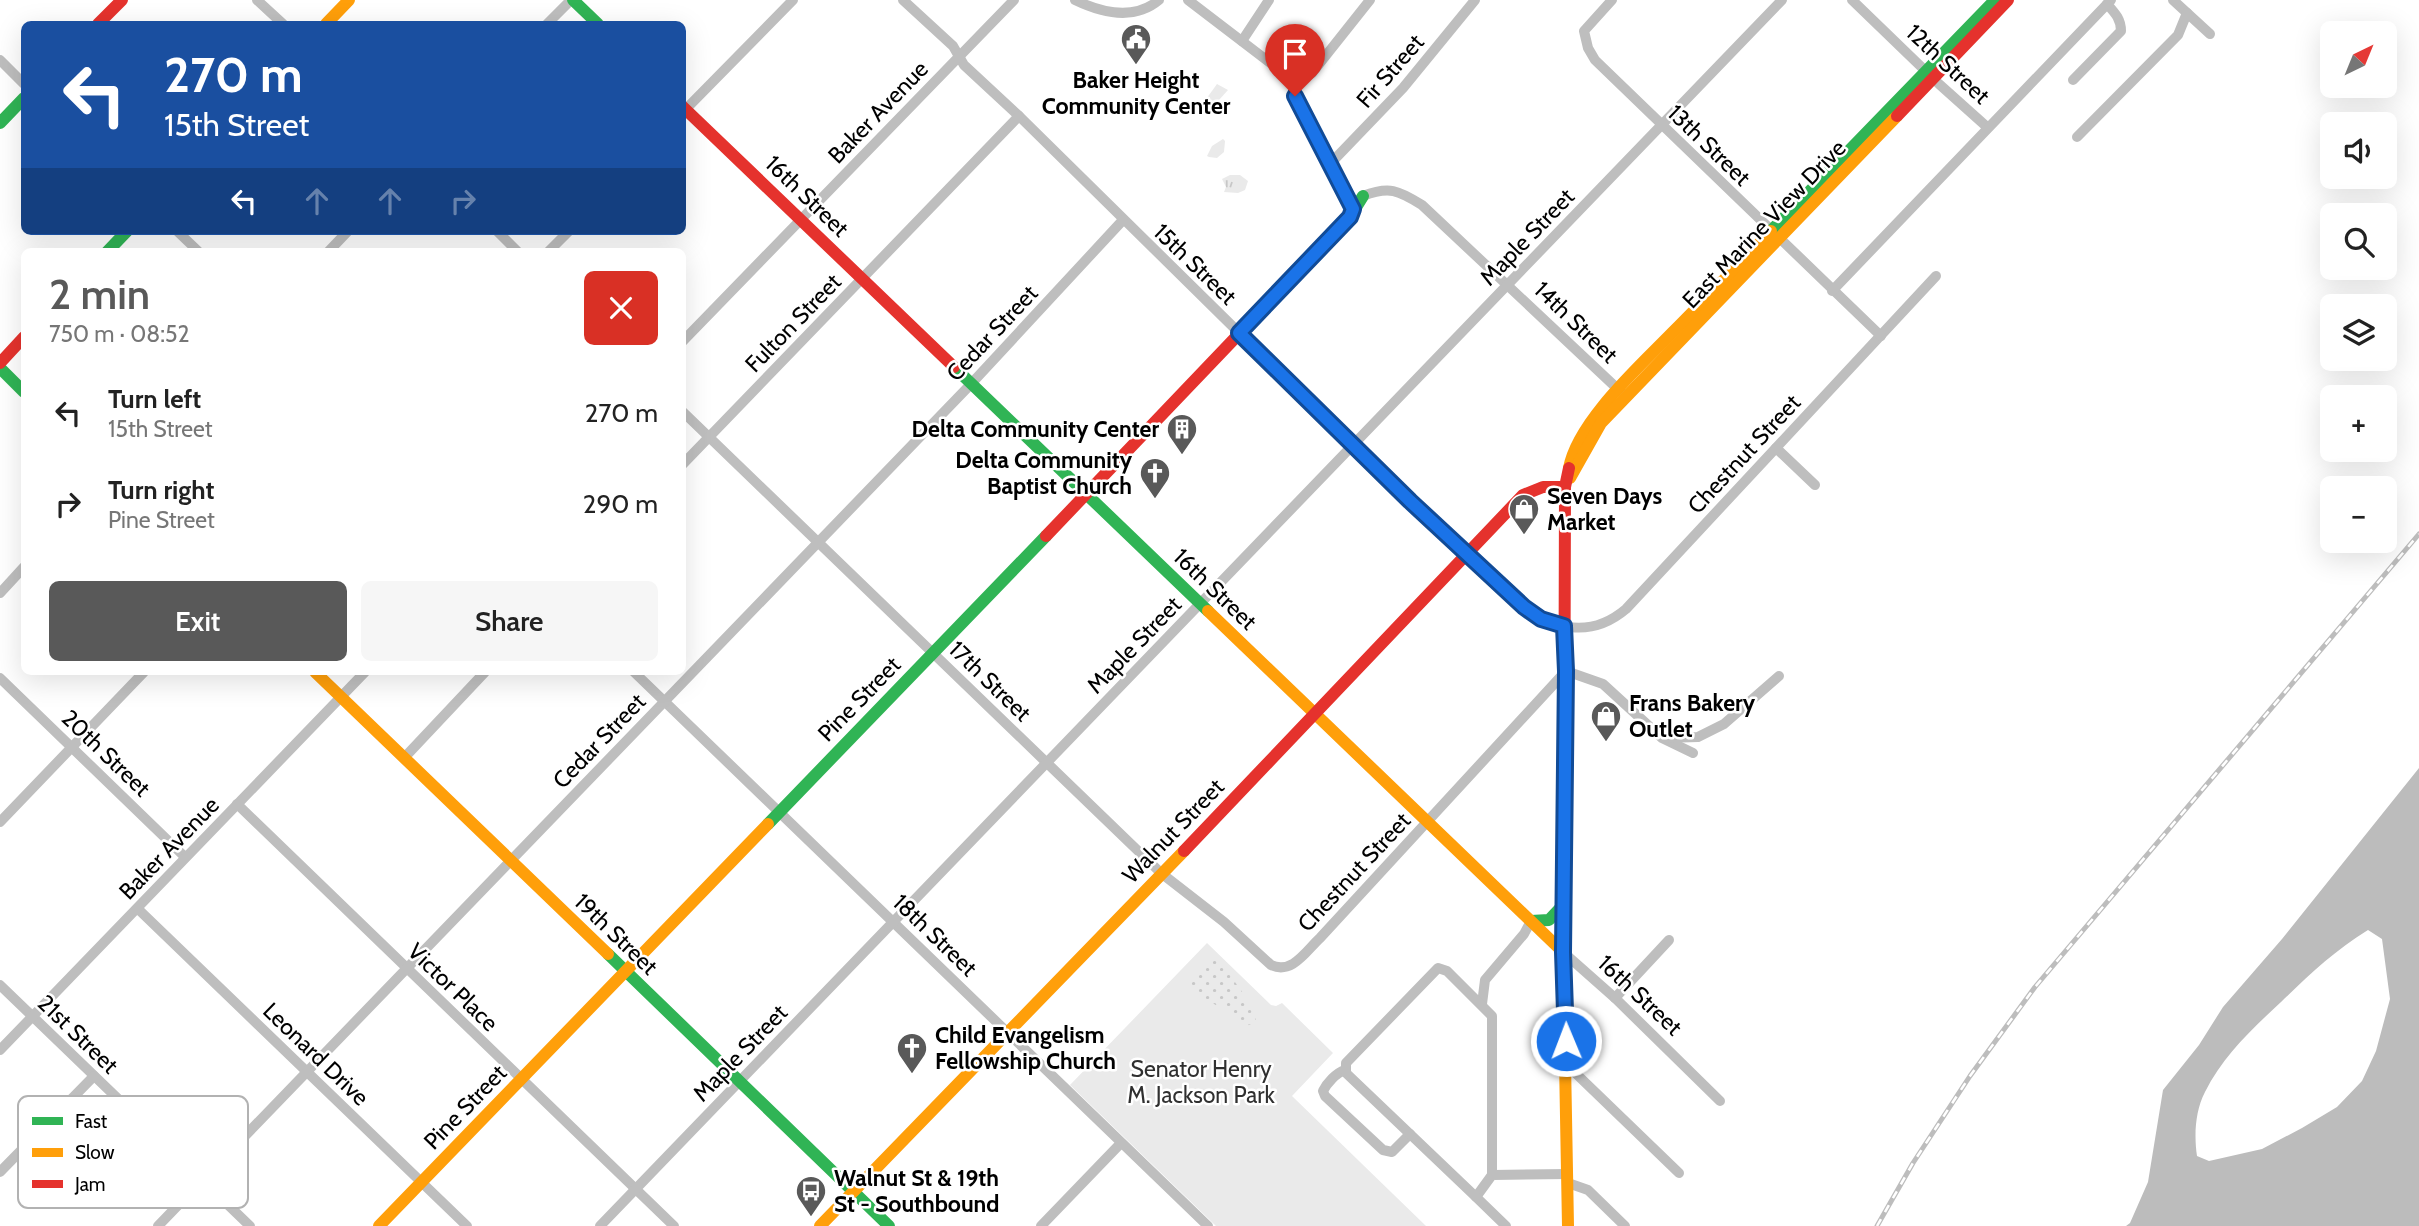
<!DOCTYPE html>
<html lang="en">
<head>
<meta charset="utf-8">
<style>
	body { margin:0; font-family:Cabin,sans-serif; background:#f6f6f6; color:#222; height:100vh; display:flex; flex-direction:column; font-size:26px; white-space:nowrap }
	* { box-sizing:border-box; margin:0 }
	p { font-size:23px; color:#767676 }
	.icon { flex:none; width:38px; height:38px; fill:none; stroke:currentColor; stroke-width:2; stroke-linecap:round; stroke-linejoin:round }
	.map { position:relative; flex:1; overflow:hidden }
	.side { position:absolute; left:21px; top:248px; width:665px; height:427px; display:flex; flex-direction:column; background:#fff; border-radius:10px; box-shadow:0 7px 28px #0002 }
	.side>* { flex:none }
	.banner { position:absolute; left:21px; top:21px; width:665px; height:214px; border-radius:10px; box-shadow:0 7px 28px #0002; background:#1a4fa0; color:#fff; overflow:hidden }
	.needle { width:46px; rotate:43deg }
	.controls { position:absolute; left:2320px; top:21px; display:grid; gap:14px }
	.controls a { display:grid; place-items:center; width:77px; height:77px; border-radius:10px; background:#fff; box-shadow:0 7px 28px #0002; font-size:35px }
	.pin { position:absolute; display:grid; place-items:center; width:60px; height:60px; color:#fff; margin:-72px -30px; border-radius:50% 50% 50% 0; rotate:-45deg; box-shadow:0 0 7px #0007 }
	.pin .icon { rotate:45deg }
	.me { position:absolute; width:77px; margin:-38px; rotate:359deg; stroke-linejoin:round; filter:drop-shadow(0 0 5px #0008) }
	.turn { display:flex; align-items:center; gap:24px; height:147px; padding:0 28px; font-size:32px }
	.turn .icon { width:91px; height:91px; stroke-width:2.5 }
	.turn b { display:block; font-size:49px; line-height:60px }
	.lanes { display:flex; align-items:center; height:66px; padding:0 28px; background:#0003; justify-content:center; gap:35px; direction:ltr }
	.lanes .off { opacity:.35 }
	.round { display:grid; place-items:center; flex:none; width:74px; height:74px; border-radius:10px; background:#f6f6f6 }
	.overview { display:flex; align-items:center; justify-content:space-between; height:119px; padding:0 28px }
	h1 { font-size:42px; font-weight:600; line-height:52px; color:#595959 }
	.cta { display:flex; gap:14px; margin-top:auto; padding:14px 28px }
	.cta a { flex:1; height:80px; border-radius:10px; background:#595959; color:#fff; font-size:28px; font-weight:600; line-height:80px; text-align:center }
	.cta a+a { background:#f6f6f6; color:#222 }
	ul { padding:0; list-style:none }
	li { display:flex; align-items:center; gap:21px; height:91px; padding:0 28px }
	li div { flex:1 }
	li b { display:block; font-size:26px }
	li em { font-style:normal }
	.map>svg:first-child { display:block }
	.grass { fill:url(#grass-tufts) }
	.park { fill:#eaeaea }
	.garden { fill:url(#garden-dots) }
	.water { fill:#bcbcbc; fill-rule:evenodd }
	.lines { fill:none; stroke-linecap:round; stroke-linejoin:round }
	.street { stroke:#bebebe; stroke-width:10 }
	.fast { stroke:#30b455; stroke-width:12 }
	.slow { stroke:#ff9f0a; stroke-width:12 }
	.jam { stroke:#e5322d; stroke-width:12 }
	.rail-casing { stroke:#bdbdbd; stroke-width:5 }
	.rail { stroke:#fff; stroke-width:2.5; stroke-dasharray:8; stroke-linecap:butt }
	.route-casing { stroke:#114b97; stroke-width:18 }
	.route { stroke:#1a73e8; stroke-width:12 }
	.labels { text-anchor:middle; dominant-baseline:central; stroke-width:5; stroke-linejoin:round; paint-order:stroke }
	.street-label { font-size:23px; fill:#000; stroke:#fff }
	.poi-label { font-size:23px; font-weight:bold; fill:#000; stroke:#fff; text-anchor:start }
	.park-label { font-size:23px; fill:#303030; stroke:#fff }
	.key { fill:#fff; stroke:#b2b2b2; stroke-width:2 }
	.key-label { font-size:19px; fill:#000 }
</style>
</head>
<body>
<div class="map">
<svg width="2419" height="1226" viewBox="0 0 2419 1226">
	<defs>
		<pattern id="grass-tufts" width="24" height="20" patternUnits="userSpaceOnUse" patternTransform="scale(1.75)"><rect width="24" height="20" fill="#eaeaea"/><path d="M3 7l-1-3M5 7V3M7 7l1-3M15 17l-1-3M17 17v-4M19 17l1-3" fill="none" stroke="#c7c7c7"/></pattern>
		<pattern id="garden-dots" width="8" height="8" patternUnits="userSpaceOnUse" patternTransform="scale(1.75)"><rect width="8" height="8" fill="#eaeaea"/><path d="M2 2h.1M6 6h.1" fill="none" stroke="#c7c7c7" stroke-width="1.8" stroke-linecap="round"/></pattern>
	</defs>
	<rect width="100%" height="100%" fill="#fff"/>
	<polygon class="grass" points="1230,175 1240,175 1248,181 1245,190 1238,193 1224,192 1226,187 1222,179"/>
	<g class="park">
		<polygon points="1217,84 1228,90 1210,110 1204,102"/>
		<polygon points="1223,139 1225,141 1224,152 1217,158 1209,157 1207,156 1212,146"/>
		<polygon points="1207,943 1271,1005 1276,1006 1282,1003 1333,1053 1292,1096 1426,1226 1216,1226 1070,1085"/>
	</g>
	<polygon class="garden" points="1216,956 1243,993 1257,1022 1243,1027 1238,1014 1232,1015 1188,988 1198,972"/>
	<path class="water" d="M2419,768V1226H2126L2130,1223L2148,1182L2163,1090L2199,1045L2223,1007L2282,939ZM2368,930L2382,939L2390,999L2376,1051L2362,1081L2337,1107L2302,1128L2262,1149L2209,1161L2197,1156C2194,1136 2195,1111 2205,1092C2223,1056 2252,1029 2281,1002C2310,974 2334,951 2368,930Z"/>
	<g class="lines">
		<g class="street">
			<polyline points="257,0 283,24"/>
			<path d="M903,0L953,46L964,65L1019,116L1410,501L1524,607C1557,631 1593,637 1626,609L1936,276"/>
			<path d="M1075,0C1102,13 1134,21 1159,0"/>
			<polyline points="1188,0 1290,78 1295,96 1353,209"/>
			<polyline points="1612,0 1584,31 1588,48 1595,60 1881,336"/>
			<polyline points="1852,0 1939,84 1987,127"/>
			<polyline points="2173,0 2210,34"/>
			<polyline points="547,24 571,0"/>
			<polyline points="1242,41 1269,0"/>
			<polyline points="0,60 24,84"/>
			<polyline points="1290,78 1302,79 1312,73 1370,0"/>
			<path d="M2073,80L2121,31C2121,19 2115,13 2107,4"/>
			<polyline points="682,113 793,0"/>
			<polyline points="2077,137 2178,35 2187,13"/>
			<polyline points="1330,164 1403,88 1475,0"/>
			<path d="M1363,196C1389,186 1398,190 1422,205L1622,393"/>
			<polyline points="177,231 199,252"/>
			<polyline points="497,231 518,252"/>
			<polyline points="328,252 348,231"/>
			<polyline points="548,252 569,231"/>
			<polyline points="1832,291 2111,0"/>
			<polyline points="682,342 1014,0"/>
			<path d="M682,411L1161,873L1224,922L1271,965C1292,975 1306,951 1320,938L1566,671L1603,684L1662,738L1693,753"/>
			<polyline points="1776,448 1815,485"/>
			<polyline points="682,465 1019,116"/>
			<polyline points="0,593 24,567"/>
			<polyline points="634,672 1208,1226"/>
			<polyline points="0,678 185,857"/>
			<polyline points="1664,738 1698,737 1724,724 1779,676"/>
			<polyline points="404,758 485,672"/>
			<polyline points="237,804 674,1226"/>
			<polyline points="0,822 144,672"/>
			<polyline points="138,909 467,1226"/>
			<polyline points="1563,952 1615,998 1720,1101"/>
			<polyline points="0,985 250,1226"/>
			<polyline points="1615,998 1669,940"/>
			<polyline points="1482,1004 1485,980 1524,934 1531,921"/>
			<polyline points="0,1050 365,672"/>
			<polyline points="1566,1064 1679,1173"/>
			<path d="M1345,1070C1336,1073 1327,1083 1323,1091L1325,1096L1383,1150L1392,1152L1410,1134"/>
			<polyline points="0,1172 94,1076"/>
			<polyline points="1492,1175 1492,1016 1447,971 1438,968 1346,1063 1346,1073 1476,1197 1492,1175 1568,1174"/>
			<polyline points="1568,1183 1588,1190 1625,1226"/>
			<polyline points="1476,1197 1506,1226"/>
			<polyline points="158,1226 971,384 1123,220"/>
			<polyline points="600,1226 1782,0"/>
			<polyline points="1041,1226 1121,1143"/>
		</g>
		<g class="fast">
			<polyline points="573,0 598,24"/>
			<polyline points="0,123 24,98"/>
			<polyline points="1771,231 1995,0"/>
			<polyline points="107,252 127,231"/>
			<polyline points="1258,314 1350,217 1363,196"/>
			<polyline points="954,367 1208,611"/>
			<polyline points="0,368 24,392"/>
			<polyline points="768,824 1046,536"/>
			<polyline points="1531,921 1549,920 1564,904"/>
			<polyline points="608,954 889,1226"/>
		</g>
		<g class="slow">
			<polyline points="326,24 349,0"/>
			<path d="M1569,468C1578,421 1640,366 1673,332C1706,299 1738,265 1771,231"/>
			<polyline points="1570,478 1601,423 1897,116"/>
			<polyline points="1208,611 1563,952"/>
			<polyline points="315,672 608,954"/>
			<polyline points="1564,864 1563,952 1568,1226"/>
			<polyline points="379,1226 768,824"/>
			<polyline points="820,1226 1184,851"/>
		</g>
		<g class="jam">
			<polyline points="98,24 122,0"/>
			<polyline points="682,106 954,367"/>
			<polyline points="1897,116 2008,0"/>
			<polyline points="0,363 24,337"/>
			<polyline points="1046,536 1258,314"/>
			<polyline points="1184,851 1523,495 1543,487 1565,487"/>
			<polyline points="1564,864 1565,487 1569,468"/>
		</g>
		<g class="rail-casing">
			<polyline id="rail" points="1877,1226 1913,1163 1970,1076 2035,987 2419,534"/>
		</g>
		<use href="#rail" class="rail"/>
	</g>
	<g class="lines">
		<g class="route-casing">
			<polyline id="route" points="1295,96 1353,209 1350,217 1239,333 1410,501 1524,607 1541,619 1564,626 1566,671 1563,952 1566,1041"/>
		</g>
		<use href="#route" class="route"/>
	</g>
	<defs>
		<g id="civic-pin" transform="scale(1.575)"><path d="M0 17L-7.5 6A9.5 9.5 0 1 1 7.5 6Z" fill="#595959" stroke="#fff"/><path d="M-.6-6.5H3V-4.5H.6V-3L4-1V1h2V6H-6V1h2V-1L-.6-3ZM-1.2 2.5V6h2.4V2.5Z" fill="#fff"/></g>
		<g id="building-pin" transform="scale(1.575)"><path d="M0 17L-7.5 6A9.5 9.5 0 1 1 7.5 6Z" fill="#595959" stroke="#fff"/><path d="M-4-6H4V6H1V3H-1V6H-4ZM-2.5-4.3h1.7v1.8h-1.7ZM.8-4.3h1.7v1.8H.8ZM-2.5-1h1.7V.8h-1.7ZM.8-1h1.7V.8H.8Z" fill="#fff"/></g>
		<g id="church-pin" transform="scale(1.575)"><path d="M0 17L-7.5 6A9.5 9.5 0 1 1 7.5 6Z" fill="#595959" stroke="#fff"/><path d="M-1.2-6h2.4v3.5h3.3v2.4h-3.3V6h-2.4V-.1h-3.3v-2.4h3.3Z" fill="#fff"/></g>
		<g id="shop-pin" transform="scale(1.575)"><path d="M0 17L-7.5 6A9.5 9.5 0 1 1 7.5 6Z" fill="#595959" stroke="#fff"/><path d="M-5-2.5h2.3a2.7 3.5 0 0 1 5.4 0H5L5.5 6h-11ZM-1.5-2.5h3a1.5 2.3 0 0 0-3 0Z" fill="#fff"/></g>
		<g id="bus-pin" transform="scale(1.575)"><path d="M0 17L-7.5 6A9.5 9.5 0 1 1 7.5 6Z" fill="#595959" stroke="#fff"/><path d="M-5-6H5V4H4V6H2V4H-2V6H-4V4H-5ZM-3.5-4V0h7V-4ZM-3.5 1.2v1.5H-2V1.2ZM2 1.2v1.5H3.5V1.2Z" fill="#fff"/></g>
	</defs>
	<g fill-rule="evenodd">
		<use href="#civic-pin" x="1136" y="39"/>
		<use href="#building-pin" x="1182" y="429"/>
		<use href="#church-pin" x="1155" y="473"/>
		<use href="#shop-pin" x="1524" y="509"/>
		<use href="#shop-pin" x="1606" y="716"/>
		<use href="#church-pin" x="912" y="1048"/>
		<use href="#bus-pin" x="811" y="1191"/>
	</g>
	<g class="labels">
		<g class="street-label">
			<text transform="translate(1948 64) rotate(43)">12th Street</text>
			<text transform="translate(1390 71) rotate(-49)">Fir Street</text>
			<text transform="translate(878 112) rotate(-46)">Baker Avenue</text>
			<text transform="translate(1709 145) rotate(44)">13th Street</text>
			<text transform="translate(807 196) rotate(44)">16th Street</text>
			<text transform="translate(1764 224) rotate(-46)">East Marine View Drive</text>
			<text transform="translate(1527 237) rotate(-46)">Maple Street</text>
			<text transform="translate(1195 264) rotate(44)">15th Street</text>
			<text transform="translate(1576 322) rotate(44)">14th Street</text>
			<text transform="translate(793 323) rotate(-46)">Fulton Street</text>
			<text transform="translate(992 333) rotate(-47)">Cedar Street</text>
			<text transform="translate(1744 454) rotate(-47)">Chestnut Street</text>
			<text transform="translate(1215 589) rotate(44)">16th Street</text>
			<text transform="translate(1134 645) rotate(-46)">Maple Street</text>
			<text transform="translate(990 681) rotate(44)">17th Street</text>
			<text transform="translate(859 699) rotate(-46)">Pine Street</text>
			<text transform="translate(599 741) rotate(-46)">Cedar Street</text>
			<text transform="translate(106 753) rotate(44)">20th Street</text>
			<text transform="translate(1173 831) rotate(-46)">Walnut Street</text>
			<text transform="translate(169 848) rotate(-46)">Baker Avenue</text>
			<text transform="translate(1354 872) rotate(-47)">Chestnut Street</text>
			<text transform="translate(616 934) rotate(44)">19th Street</text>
			<text transform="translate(935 935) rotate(44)">18th Street</text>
			<text transform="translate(453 987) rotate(44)">Victor Place</text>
			<text transform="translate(1640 995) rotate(43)">16th Street</text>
			<text transform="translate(78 1034) rotate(44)">21st Street</text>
			<text transform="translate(740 1053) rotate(-46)">Maple Street</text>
			<text transform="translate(316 1054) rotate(44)">Leonard Drive</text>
			<text transform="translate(465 1107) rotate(-46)">Pine Street</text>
		</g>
		<g class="poi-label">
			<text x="1136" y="80" text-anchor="middle">Baker Height<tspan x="1136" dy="26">Community Center</tspan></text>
			<text x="1159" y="429" text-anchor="end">Delta Community Center</text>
			<text x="1132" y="460" text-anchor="end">Delta Community<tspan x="1132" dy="26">Baptist Church</tspan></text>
			<text x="1547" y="496">Seven Days<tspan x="1547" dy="26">Market</tspan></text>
			<text x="1629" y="703">Frans Bakery<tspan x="1629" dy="26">Outlet</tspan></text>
			<text x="935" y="1035">Child Evangelism<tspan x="935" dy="26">Fellowship Church</tspan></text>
			<text x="834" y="1178">Walnut St &amp; 19th<tspan x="834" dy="26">St - Southbound</tspan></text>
		</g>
		<g class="park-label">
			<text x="1201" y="1069">Senator Henry<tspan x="1201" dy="26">M. Jackson Park</tspan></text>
		</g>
	</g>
	<rect x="18" y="1096" width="230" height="112" rx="10" class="key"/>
	<rect x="32" y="1117" width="31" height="8" fill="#30b455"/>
	<rect x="32" y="1148" width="31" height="9" fill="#ff9f0a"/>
	<rect x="32" y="1180" width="31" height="8" fill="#e5322d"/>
	<g class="key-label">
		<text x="75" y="1128">Fast</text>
		<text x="75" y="1159">Slow</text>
		<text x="75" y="1191">Jam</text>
	</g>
</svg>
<div class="controls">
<a><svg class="needle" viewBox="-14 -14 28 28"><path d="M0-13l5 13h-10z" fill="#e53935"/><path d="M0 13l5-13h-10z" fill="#767676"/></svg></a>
<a><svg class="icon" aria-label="sound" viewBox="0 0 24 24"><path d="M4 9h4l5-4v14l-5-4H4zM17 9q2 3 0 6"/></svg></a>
<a><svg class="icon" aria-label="search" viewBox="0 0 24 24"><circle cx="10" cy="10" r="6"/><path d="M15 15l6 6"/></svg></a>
<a><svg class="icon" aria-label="layers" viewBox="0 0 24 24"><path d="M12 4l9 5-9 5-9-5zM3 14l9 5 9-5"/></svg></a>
<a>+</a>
<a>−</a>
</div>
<div class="pin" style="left:1295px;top:96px;background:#d93025"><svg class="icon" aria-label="arrive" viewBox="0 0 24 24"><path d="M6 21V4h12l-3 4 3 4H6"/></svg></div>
<svg class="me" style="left:1566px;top:1041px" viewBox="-20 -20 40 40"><circle r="17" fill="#1a73e8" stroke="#fff" stroke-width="3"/><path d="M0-11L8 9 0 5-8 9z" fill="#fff"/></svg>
<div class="banner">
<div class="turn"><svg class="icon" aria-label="left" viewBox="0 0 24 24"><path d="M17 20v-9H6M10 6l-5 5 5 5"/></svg><div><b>270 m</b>15th Street</div></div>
<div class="lanes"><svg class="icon" aria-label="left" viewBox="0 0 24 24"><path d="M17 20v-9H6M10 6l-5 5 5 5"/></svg><svg class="icon off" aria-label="ahead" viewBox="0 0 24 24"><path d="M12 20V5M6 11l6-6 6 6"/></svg><svg class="icon off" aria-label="ahead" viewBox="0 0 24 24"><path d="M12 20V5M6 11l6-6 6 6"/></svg><svg class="icon off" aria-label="right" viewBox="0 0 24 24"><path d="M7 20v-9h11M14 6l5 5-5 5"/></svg></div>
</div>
<section class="side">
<div class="overview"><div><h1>2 min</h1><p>750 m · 08:52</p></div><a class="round" style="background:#d93025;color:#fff"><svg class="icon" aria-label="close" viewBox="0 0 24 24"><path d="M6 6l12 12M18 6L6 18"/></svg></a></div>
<ul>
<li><svg class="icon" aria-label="left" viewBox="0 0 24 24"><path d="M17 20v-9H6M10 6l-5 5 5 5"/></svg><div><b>Turn left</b><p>15th Street</p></div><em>270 m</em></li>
<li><svg class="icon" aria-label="right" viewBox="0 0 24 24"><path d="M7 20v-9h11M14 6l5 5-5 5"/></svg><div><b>Turn right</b><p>Pine Street</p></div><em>290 m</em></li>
</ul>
<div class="cta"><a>Exit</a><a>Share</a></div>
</section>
</div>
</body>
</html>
